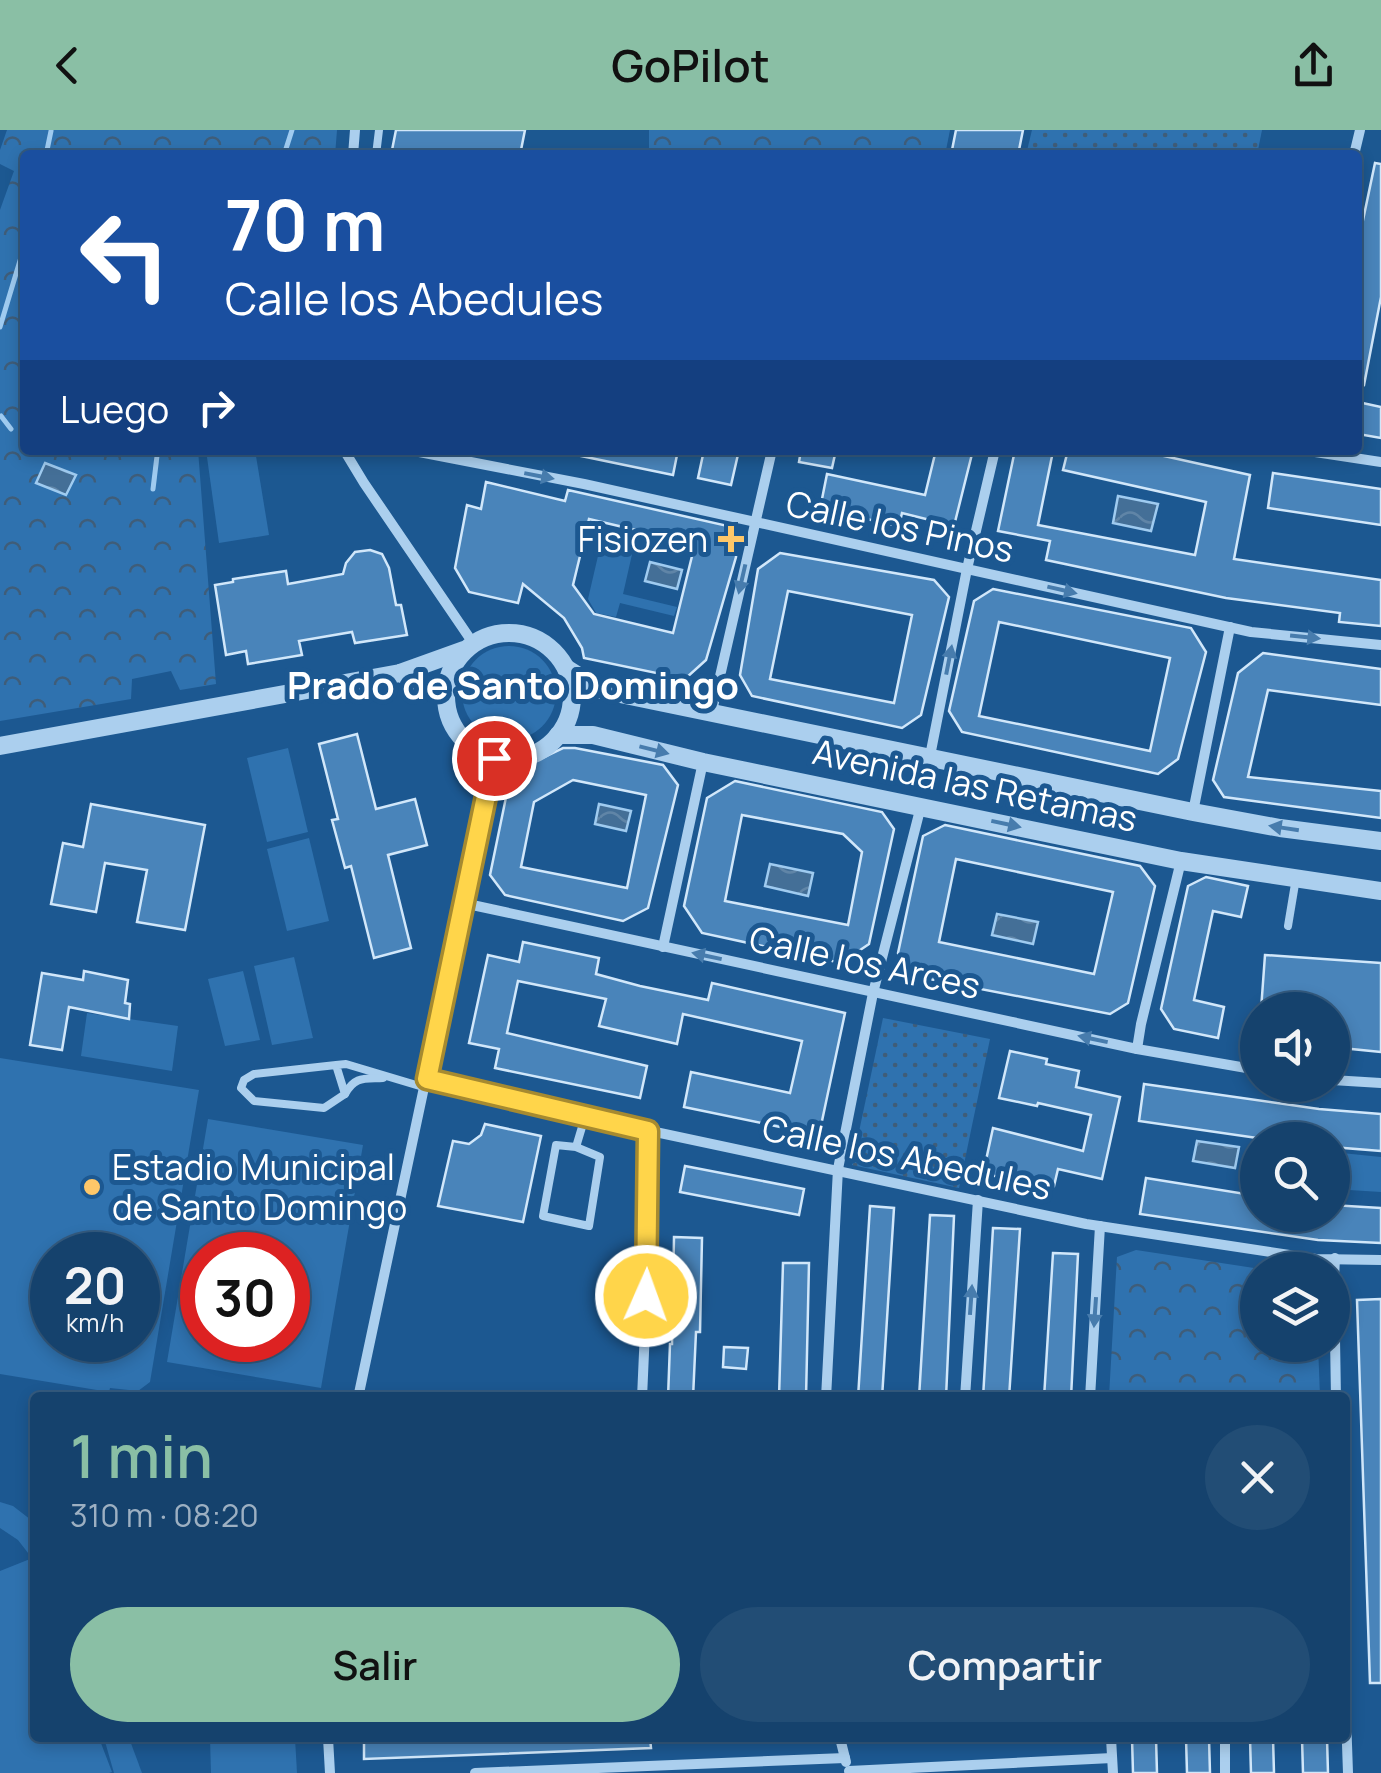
<!DOCTYPE html>
<html lang="es">
<head>
<meta charset="utf-8">
<style>
	body { margin:0; font-family:Manrope,sans-serif; background:#224d75; color:#f1f3f6; height:100vh; display:flex; flex-direction:column; font-size:38px; white-space:nowrap }
	* { box-sizing:border-box; margin:0 }
	p { font-size:32px; color:#9db0c2 }
	.icon { flex:none; width:55px; height:55px; fill:none; stroke:currentColor; stroke-width:2; stroke-linecap:round; stroke-linejoin:round }
	.map { position:relative; flex:1; overflow:hidden }
	.drawer { position:absolute; left:30px; top:1262px; width:1320px; height:350px; display:flex; flex-direction:column; background:#15426d; border-radius:10px; box-shadow:0 5px 15px #0003,0 0 0 2px #345b80 }
	.drawer>* { flex:none }
	.top-card { position:absolute; left:20px; top:20px; width:1342px; height:305px; border-radius:10px; box-shadow:0 5px 15px #0003,0 0 0 2px #345b80; background:#1a4fa0; color:#fff; overflow:hidden }
	.buttons { position:absolute; left:1240px; top:862px; display:grid; gap:20px }
	.buttons a { display:grid; place-items:center; width:110px; height:110px; border-radius:50%; background:#15426d; box-shadow:0 5px 15px #0003,0 0 0 2px #345b80; font-size:50px }
	.speed { position:absolute; left:30px; top:1102px; display:flex; gap:20px; font-size:50px; font-weight:700; text-align:center }
	.speed>* { display:grid; place-content:center; width:130px; height:130px; border-radius:50%; background:#15426d; box-shadow:0 5px 15px #0003,0 0 0 2px #345b80; line-height:1 }
	.speed small { font-size:25px; font-weight:400 }
	.speed .limit { border:15px solid #d22; background:#fff; color:#111 }
	.pin { position:absolute; display:grid; place-items:center; width:85px; height:85px; color:#fff; margin:-42px; border:5px solid #fff; border-radius:50%; box-shadow:0 2px 10px #0007 }
	.me { position:absolute; width:110px; margin:-55px; rotate:2deg; stroke-linejoin:round; filter:drop-shadow(0 0 8px #0008) }
	.turn { display:flex; align-items:center; gap:35px; height:210px; padding:0 40px; font-size:45px }
	.turn .icon { width:130px; height:130px; stroke-width:2.5 }
	.turn b { display:block; font-size:70px; line-height:85px }
	.then { display:flex; align-items:center; height:95px; padding:0 40px; background:#0003; gap:20px; font-size:38px }
	.round { display:grid; place-items:center; flex:none; width:105px; height:105px; border-radius:52px; background:#224d75 }
	.headline { display:flex; align-items:center; justify-content:space-between; height:170px; padding:0 40px }
	h1 { font-size:60px; font-weight:600; line-height:75px; color:#8abfa5 }
	.action { display:flex; gap:20px; margin-top:auto; padding:20px 40px }
	.action a { flex:1; height:115px; border-radius:60px; background:#8abfa5; color:#111; font-size:40px; font-weight:600; line-height:115px; text-align:center }
	.action a+a { background:#224d75; color:#f1f3f6 }
	header { display:flex; justify-content:space-between; align-items:center; height:130px; padding:0 40px; background:#8abfa5; color:#111; font-size:45px; font-weight:600 }
	.map>svg:first-child { display:block }
	.grass { fill:url(#grass-dots) }
	.park { fill:url(#park-crowns) }
	.garden { fill:#2f72af; fill-rule:evenodd }
	.water { fill:url(#water-waves); stroke:#9fcbf0; stroke-width:2.5 }
	.lines { fill:none; stroke-linecap:round; stroke-linejoin:round }
	.stream { stroke:#9fcbf0; stroke-width:5 }
	.building { fill:#4984ba; stroke:#d1e7fa; stroke-width:2.5; fill-rule:evenodd }
	.service { stroke:#abcfee; stroke-width:8 }
	.minor { stroke:#abcfee; stroke-width:10 }
	.tertiary { stroke:#abcfee; stroke-width:18 }
	.oneway { fill:#477cad }
	.route-casing { stroke:#a68a30; stroke-width:25 }
	.route { stroke:#ffd54a; stroke-width:18 }
	.poi-dot { fill:#fec769; stroke:#1c5891; stroke-width:4 }
	.labels { text-anchor:middle; dominant-baseline:central; stroke-width:10; stroke-linejoin:round; paint-order:stroke }
	.street-label { font-size:35px; fill:#fff; stroke:#1c5891 }
	.poi-label { font-size:35px; fill:#fff; stroke:#1c5891; text-anchor:end }
	.neighbourhood-label { font-size:38px; font-weight:bold; fill:#fff; stroke:#1c5891 }
</style>
</head>
<body>
<header><svg class="icon" aria-label="back" viewBox="0 0 24 24"><path d="M15 5l-7 7 7 7"/></svg>GoPilot<svg class="icon" aria-label="share" viewBox="0 0 24 24"><path d="M12 15V3M7 8l5-5 5 5M5 13v7h14v-7"/></svg></header>
<div class="map">
<svg width="1381" height="1643" viewBox="0 0 1381 1643">
	<defs>
		<pattern id="grass-dots" width="8" height="8" patternUnits="userSpaceOnUse" patternTransform="scale(2.5)"><rect width="8" height="8" fill="#2f72af"/><path d="M2 2h.1M6 6h.1" fill="none" stroke="#3f5d79" stroke-width="1.8" stroke-linecap="round"/></pattern>
		<pattern id="park-crowns" width="20" height="18" patternUnits="userSpaceOnUse" patternTransform="scale(2.5)"><rect width="20" height="18" fill="#2f72af"/><path d="M2 6a3 3 0 1 1 6 0M12 15a3 3 0 1 1 6 0" fill="none" stroke="#3f5d79"/></pattern>
		<pattern id="water-waves" width="16" height="10" patternUnits="userSpaceOnUse" patternTransform="scale(2.5)"><rect width="16" height="10" fill="#446f97"/><path d="M0 5q4-4 8 0t8 0" fill="none" stroke="#6085a7"/></pattern>
	</defs>
	<rect width="100%" height="100%" fill="#1c5891"/>
	<g class="grass">
		<polygon points="1032,0 1262,0 1257,25 1026,25"/>
		<polygon points="883,888 990,909 959,1058 852,1035"/>
	</g>
	<g class="park">
		<polygon points="7,0 337,0 335,25 25,25 25,320 198,320 216,554 180,560 171,541 132,549 131,569 0,591 0,80 14,41 0,34 0,20"/>
		<polygon points="649,0 950,0 945,25 649,25"/>
		<polygon points="1136,1120 1267,1140 1258,1140 1258,1215 1318,1215 1320,1267 1109,1267 1117,1127"/>
	</g>
	<g class="garden">
		<polygon points="206,320 255,320 269,405 219,413"/>
		<polygon points="601,413 633,420 623,464 677,477 674,486 620,473 616,487 596,483 588,469"/>
		<circle cx="509" cy="563" r="47"/>
		<polygon points="288,618 308,702 267,712 247,628"/>
		<polygon points="309,708 329,791 287,801 267,719"/>
		<polygon points="294,827 313,908 272,915 254,836"/>
		<polygon points="243,841 260,910 225,916 208,849"/>
		<polygon points="87,883 178,896 172,941 81,926"/>
		<path d="M0,928L199,960L150,1252L138,1261L110,1258L109,1262L0,1244ZM52,1125H138V1210H52Z"/>
		<path d="M208,989L363,1015L321,1258L167,1232ZM202,1125H288V1210H202Z"/>
		<polygon points="1332,1022 1381,1027 1381,1062 1333,1059"/>
		<polygon points="0,1372 13,1376 35,1393 35,1432 18,1410 0,1398"/>
		<polygon points="30,1429 35,1442 35,1608 99,1608 112,1642 109,1643 0,1643 0,1441"/>
		<polygon points="104,1608 129,1608 142,1643 114,1643"/>
		<polygon points="210,1608 295,1608 297,1643 211,1643"/>
	</g>
	<g class="water">
		<polygon points="45,333 76,345 66,365 36,353"/>
		<polygon points="1118,366 1158,374 1151,401 1113,393"/>
		<polygon points="650,432 682,440 677,459 645,451"/>
		<polygon points="599,674 631,681 626,701 595,694"/>
		<polygon points="770,734 813,743 808,766 765,756"/>
		<polygon points="997,784 1038,792 1033,814 992,805"/>
		<polygon points="1197,1011 1239,1017 1235,1038 1193,1031"/>
	</g>
	<g class="lines">
		<g class="stream">
			<polyline points="46,25 51,1"/>
			<polyline points="284,25 292,0"/>
			<polyline points="0,197 25,114"/>
			<polyline points="1,286 11,299"/>
			<polyline points="153,359 157,326"/>
		</g>
	</g>
	<g class="building">
		<polygon points="396,0 525,0 520,25 391,25"/>
		<polygon points="956,0 1023,0 1018,25 951,25"/>
		<polygon points="1375,33 1381,34 1381,167 1364,255 1358,254 1358,114"/>
		<polygon points="1358,272 1381,277 1381,308 1358,304"/>
		<polygon points="582,320 678,320 673,345 581,326"/>
		<polygon points="704,320 739,320 731,355 698,348"/>
		<polygon points="801,320 836,320 832,338 799,332"/>
		<polygon points="936,320 973,320 954,396 902,383 899,396 820,379 827,344 925,365"/>
		<polygon points="1015,320 1052,326 1038,395 1195,425 1206,372 1063,340 1068,320 1137,320 1250,345 1234,429 1381,450 1381,496 1339,492 1340,483 1226,468 1046,430 1050,411 998,401"/>
		<polygon points="1273,343 1381,359 1381,395 1268,378"/>
		<path d="M486,352L565,371L568,360L728,396L737,409L736,427L706,530L685,549L584,528L582,518L564,488L523,454L518,473L469,462L455,438L467,375L481,379ZM589,389L695,414L673,503L594,484L573,455Z"/>
		<polygon points="370,420 382,424 389,438 396,475 401,475 407,505 355,513 352,502 299,511 302,525 248,534 246,521 226,525 215,455 233,452 233,449 286,441 288,454 343,444 346,433 355,422"/>
		<path d="M780,423L934,450L949,467L921,585L902,598L752,566L740,545L758,439ZM788,461L912,485L894,573L770,549Z"/>
		<path d="M993,459L1191,498L1206,522L1178,629L1158,644L962,602L949,581L974,471ZM999,492L1170,528L1150,621L979,586Z"/>
		<polygon points="1263,523 1381,539 1381,575 1268,560 1248,647 1381,661 1381,688 1224,667 1213,650 1238,543"/>
		<polygon points="357,604 376,679 415,669 427,715 388,725 411,818 374,828 351,736 345,738 332,690 338,689 319,614"/>
		<path d="M563,618H575L663,635L678,655L648,778L623,791L505,765L490,745L511,643ZM573,650L646,665L627,758L521,737L534,672Z"/>
		<path d="M735,651L882,682L894,699L869,814L841,833L702,803L684,776L707,668ZM742,685L843,704L862,722L848,795L725,771Z"/>
		<polygon points="91,674 205,695 185,800 137,792 147,740 105,733 96,782 51,774 63,713 83,717"/>
		<path d="M945,695L1140,736L1155,756L1128,873L1110,884L908,845L898,823L923,706ZM956,729L1113,762L1094,844L939,812Z"/>
		<polygon points="1206,747 1248,756 1241,787 1213,781 1194,870 1224,877 1218,908 1174,899 1161,879 1188,756"/>
		<polygon points="523,812 599,828 596,844 640,856 708,870 712,853 845,883 819,1005 684,977 691,942 790,963 802,911 683,884 677,914 599,896 606,869 518,851 507,903 647,936 640,968 495,938 499,919 469,913 488,825 519,832"/>
		<polygon points="1265,825 1381,833 1381,922 1332,917 1332,880 1261,880"/>
		<polygon points="84,841 128,850 125,873 130,874 129,889 69,877 62,920 30,915 42,843 83,850"/>
		<polygon points="1010,921 1047,929 1046,934 1079,941 1076,957 1120,967 1102,1049 1058,1039 1054,1056 983,1044 993,998 1083,1021 1091,985 1038,973 1037,976 999,968"/>
		<polygon points="1144,954 1319,979 1381,984 1381,1021 1332,1017 1332,1010 1271,1010 1139,991"/>
		<polygon points="485,994 541,1006 523,1092 438,1076 453,1011 469,1014 481,1005"/>
		<polygon points="685,1036 804,1059 799,1085 680,1062"/>
		<polygon points="1146,1048 1258,1066 1258,1085 1332,1085 1332,1075 1381,1078 1381,1113 1318,1110 1140,1084"/>
		<polygon points="870,1076 894,1078 882,1268 858,1268"/>
		<polygon points="930,1085 954,1086 946,1268 919,1268"/>
		<polygon points="993,1098 1020,1099 1009,1268 983,1268"/>
		<polygon points="674,1107 702,1108 700,1202 696,1202 693,1268 668,1268 670,1214 672,1214"/>
		<polygon points="1053,1123 1078,1124 1071,1268 1044,1268"/>
		<polygon points="783,1133 809,1133 806,1268 779,1268"/>
		<polygon points="1381,1169 1381,1553 1370,1553 1357,1170"/>
		<polygon points="724,1217 748,1218 746,1239 723,1237"/>
		<polygon points="364,1608 650,1608 651,1618 364,1629"/>
		<polygon points="1132,1608 1156,1608 1157,1643 1133,1643"/>
		<polygon points="1186,1608 1209,1608 1210,1643 1187,1643"/>
		<polygon points="1250,1608 1273,1608 1274,1643 1251,1643"/>
		<polygon points="1302,1608 1327,1608 1328,1643 1303,1643"/>
	</g>
	<g class="lines">
		<g class="service">
			<polyline points="376,25 379,0"/>
			<polyline points="1288,796 1296,748"/>
			<polyline points="336,935 345,964 324,978 254,971 241,958 244,950 254,944 336,935 346,934 423,957"/>
			<path d="M345,964C355,946 364,949 383,948"/>
			<polyline points="576,1017 600,1027 589,1096 543,1086 556,1015 576,1017 585,987"/>
		</g>
		<g class="minor">
			<polyline points="353,25 355,0"/>
			<polyline points="1354,25 1360,0"/>
			<polyline points="344,320 364,353 473,513"/>
			<polyline points="409,320 584,354 1251,502 1381,515"/>
			<polyline points="1302,320 1381,332"/>
			<polyline points="712,581 772,320"/>
			<polyline points="930,626 967,439 995,320"/>
			<polyline points="1193,682 1230,497"/>
			<polyline points="463,773 1137,919 1258,940"/>
			<polyline points="663,817 703,632"/>
			<polyline points="1137,919 1141,894 1181,731"/>
			<polyline points="427,949 585,987 1086,1094 1316,1129 1381,1130"/>
			<polyline points="1332,950 1381,953"/>
			<polyline points="1335,1128 1334,1148 1336,1268"/>
			<polyline points="358,1268 494,628"/>
			<polyline points="642,1268 648,1132 649,1001"/>
			<polyline points="826,1268 838,1039 873,863 921,676"/>
			<polyline points="965,1268 978,1070"/>
			<polyline points="1090,1268 1100,1096"/>
			<polyline points="1345,1557 1348,1643"/>
			<polyline points="328,1608 330,1643"/>
			<polyline points="840,1608 846,1632"/>
			<polyline points="1111,1608 1113,1643"/>
			<polyline points="1225,1608 1225,1643"/>
			<polyline points="849,1641 1112,1628"/>
			<polyline points="475,1643 845,1628"/>
		</g>
		<g class="tertiary">
			<circle cx="509" cy="566" r="63"/>
			<polyline points="566,538 601,560 1193,682 1280,698 1381,711"/>
			<polyline points="400,543 445,565"/>
			<polyline points="558,605 593,605 703,632 1181,731 1381,761"/>
			<polyline points="0,616 400,543 464,520"/>
		</g>
	</g>
	<defs><path id="oneway-solid" d="M-6-.8H1V-3.2L6.5 0L1 3.2V.8H-6Z" transform="scale(2.5)"/></defs>
	<g class="oneway">
		<use href="#oneway-solid" transform="translate(539 346) rotate(11)"/>
		<use href="#oneway-solid" transform="translate(742 449) rotate(103)"/>
		<use href="#oneway-solid" transform="translate(1062 460) rotate(13)"/>
		<use href="#oneway-solid" transform="translate(1305 507) rotate(6)"/>
		<use href="#oneway-solid" transform="translate(949 530) rotate(-79)"/>
		<use href="#oneway-solid" transform="translate(654 620) rotate(14)"/>
		<use href="#oneway-solid" transform="translate(1006 694) rotate(12)"/>
		<use href="#oneway-solid" transform="translate(1284 698) rotate(-171)"/>
		<use href="#oneway-solid" transform="translate(707 826) rotate(-168)"/>
		<use href="#oneway-solid" transform="translate(1093 909) rotate(-168)"/>
		<use href="#oneway-solid" transform="translate(971 1170) rotate(-86)"/>
		<use href="#oneway-solid" transform="translate(1095 1182) rotate(94)"/>
	</g>
	<g class="lines">
		<g class="route-casing">
			<polyline id="route" points="494,628 427,949 648,1001 646,1166"/>
		</g>
		<use href="#route" class="route"/>
	</g>
	<g class="poi-dot">
		<path d="M726 394h10v10h10v10h-10v10h-10v-10h-10v-10h10z"/>
		<circle cx="92" cy="1057" r="10"/>
	</g>
	<g class="labels">
		<g class="street-label">
			<text transform="translate(900 396) rotate(12)">Calle los Pinos</text>
			<text transform="translate(975 655) rotate(12)">Avenida las Retamas</text>
			<text transform="translate(865 832) rotate(12)">Calle los Arces</text>
			<text transform="translate(907 1027) rotate(12)">Calle los Abedules</text>
		</g>
		<g class="poi-label">
			<text x="708" y="409">Fisiozen</text>
			<text x="112" y="1037" text-anchor="start">Estadio Municipal<tspan x="112" dy="40">de Santo Domingo</tspan></text>
		</g>
		<g class="neighbourhood-label">
			<text x="513" y="554">Prado de Santo Domingo</text>
		</g>
	</g>
</svg>
<div class="buttons">
<a><svg class="icon" aria-label="sound" viewBox="0 0 24 24"><path d="M4 9h4l5-4v14l-5-4H4zM17 9q2 3 0 6"/></svg></a>
<a><svg class="icon" aria-label="search" viewBox="0 0 24 24"><circle cx="10" cy="10" r="6"/><path d="M15 15l6 6"/></svg></a>
<a><svg class="icon" aria-label="layers" viewBox="0 0 24 24"><path d="M12 4l9 5-9 5-9-5zM3 14l9 5 9-5"/></svg></a>
</div>
<div class="speed"><div>20<small>km/h</small></div><div class="limit">30</div></div>
<div class="pin" style="left:494px;top:628px;background:#d93025"><svg class="icon" aria-label="arrive" viewBox="0 0 24 24"><path d="M6 21V4h12l-3 4 3 4H6"/></svg></div>
<svg class="me" style="left:646px;top:1166px" viewBox="-20 -20 40 40"><circle r="17" fill="#ffd54a" stroke="#fff" stroke-width="3"/><path d="M0-11L8 9 0 5-8 9z" fill="#fff"/></svg>
<div class="top-card">
<div class="turn"><svg class="icon" aria-label="left" viewBox="0 0 24 24"><path d="M17 20v-9H6M10 6l-5 5 5 5"/></svg><div><b>70 m</b>Calle los Abedules</div></div>
<div class="then">Luego<svg class="icon" aria-label="right" viewBox="0 0 24 24"><path d="M7 20v-9h11M14 6l5 5-5 5"/></svg></div>
</div>
<section class="drawer">
<div class="headline"><div><h1>1 min</h1><p>310 m · 08:20</p></div><a class="round"><svg class="icon" aria-label="close" viewBox="0 0 24 24"><path d="M6 6l12 12M18 6L6 18"/></svg></a></div>
<div class="action"><a>Salir</a><a>Compartir</a></div>
</section>
</div>
</body>
</html>
